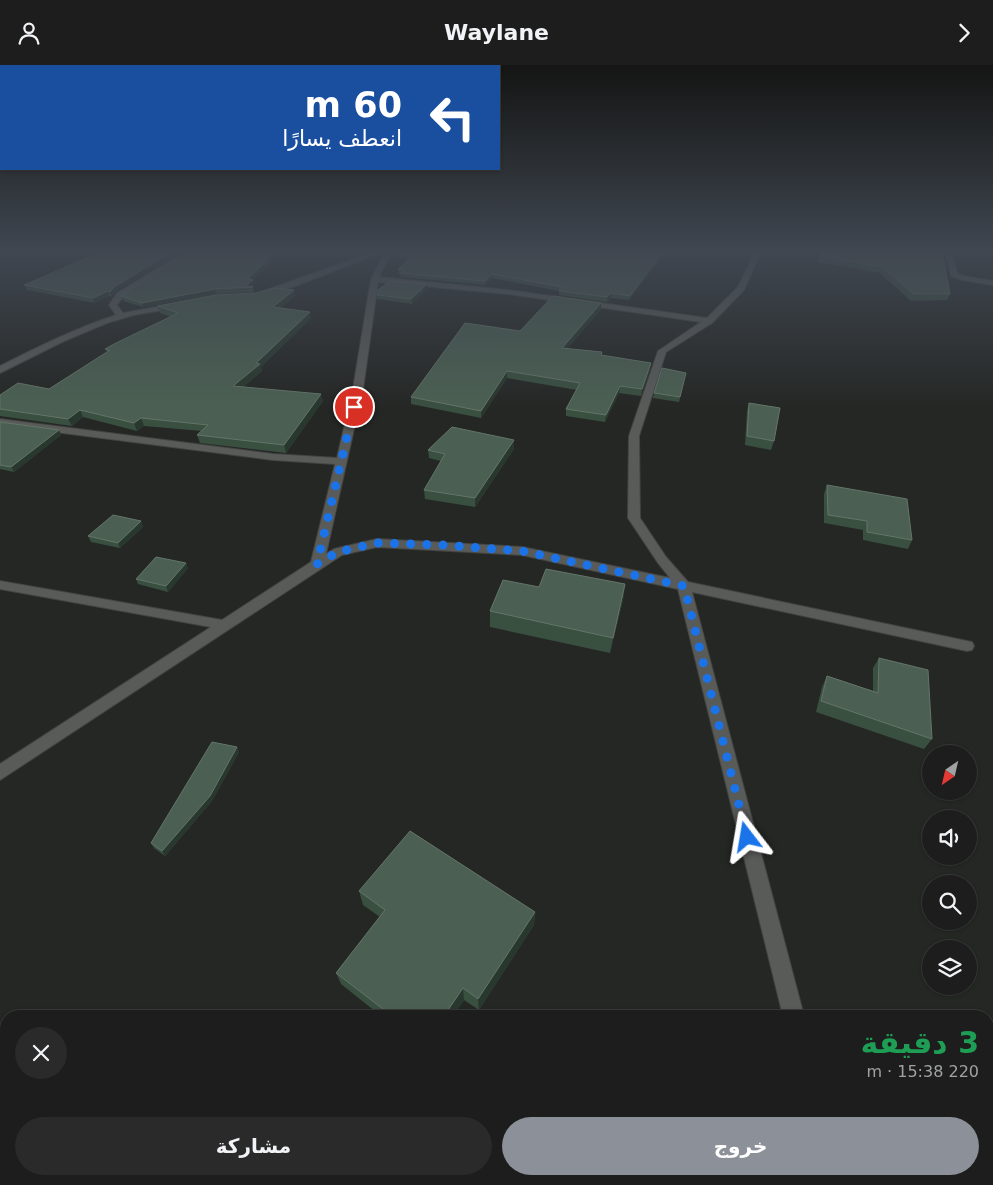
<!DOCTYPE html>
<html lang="ar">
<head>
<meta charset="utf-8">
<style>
	body { margin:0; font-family:"DejaVu Sans",Vazirmatn,sans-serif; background:#292a29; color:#f1f3f6; direction:rtl; height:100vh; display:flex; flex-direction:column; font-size:19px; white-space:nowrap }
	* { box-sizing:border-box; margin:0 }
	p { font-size:16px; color:#a0a2a3 }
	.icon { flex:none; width:28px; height:28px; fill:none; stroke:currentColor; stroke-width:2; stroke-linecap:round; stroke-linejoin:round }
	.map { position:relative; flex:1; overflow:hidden; direction:ltr }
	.details { position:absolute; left:0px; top:945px; width:994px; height:175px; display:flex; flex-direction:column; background:#1c1d1c; border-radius:20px 20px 0 0; box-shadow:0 1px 4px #0004,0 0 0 1px #3a3b3b; direction:rtl }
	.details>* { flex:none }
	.top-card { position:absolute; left:0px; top:0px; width:500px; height:105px; box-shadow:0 1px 4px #0004,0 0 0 1px #3a3b3b; direction:rtl; background:#1a4fa0; color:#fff; overflow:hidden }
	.needle { width:32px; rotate:214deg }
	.tools { position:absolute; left:922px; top:680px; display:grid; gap:10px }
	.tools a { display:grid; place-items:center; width:55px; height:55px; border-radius:50%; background:#1c1d1c; box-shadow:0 1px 4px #0004,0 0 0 1px #3a3b3b; font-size:25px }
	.pin { position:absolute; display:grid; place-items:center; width:42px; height:42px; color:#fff; margin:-21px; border:2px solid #fff; border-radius:50%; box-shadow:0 1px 5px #0007 }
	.me { position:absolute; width:55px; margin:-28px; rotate:346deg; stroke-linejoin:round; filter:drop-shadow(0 0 4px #0008) }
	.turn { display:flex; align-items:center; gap:18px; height:105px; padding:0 15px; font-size:22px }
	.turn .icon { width:65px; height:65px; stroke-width:2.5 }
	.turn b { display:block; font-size:35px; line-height:42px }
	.round { display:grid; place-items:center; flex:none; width:52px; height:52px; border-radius:26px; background:#292a29 }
	.headline { display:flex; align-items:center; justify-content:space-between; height:85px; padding:0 15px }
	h1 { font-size:30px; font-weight:700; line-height:38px; color:#1e9e55 }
	.cta { display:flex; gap:10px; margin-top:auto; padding:10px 15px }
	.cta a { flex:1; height:58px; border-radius:30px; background:#8c9099; color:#fff; font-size:20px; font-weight:700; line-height:58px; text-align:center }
	.cta a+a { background:#292a29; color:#f1f3f6 }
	header { display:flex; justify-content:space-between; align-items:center; height:65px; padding:0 15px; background:#1c1d1c; font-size:22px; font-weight:700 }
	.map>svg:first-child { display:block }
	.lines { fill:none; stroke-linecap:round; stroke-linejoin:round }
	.minor-casing { stroke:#424442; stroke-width:2 }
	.minor { fill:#595b59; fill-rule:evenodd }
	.wall { fill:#394f40 }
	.shaded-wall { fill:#29382e }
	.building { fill:#4b6052; stroke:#647569 }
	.route { stroke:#1a73e8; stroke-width:9; stroke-dasharray:0 16.2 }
</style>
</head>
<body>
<header><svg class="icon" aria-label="forward" viewBox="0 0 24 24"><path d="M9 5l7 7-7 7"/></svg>Waylane<svg class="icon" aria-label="person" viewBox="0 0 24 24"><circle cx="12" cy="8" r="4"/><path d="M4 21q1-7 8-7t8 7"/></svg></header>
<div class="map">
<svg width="993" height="1120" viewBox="0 0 993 1120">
	<rect width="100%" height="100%" fill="#252725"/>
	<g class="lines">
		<g class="minor-casing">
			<g id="minor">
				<path d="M184,187H192L123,232L117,240L123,248L177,238H180V242L134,250L107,258L62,277L0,308V301C38,282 76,263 116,250L109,240L117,228Z"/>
				<polygon points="373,187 382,187 296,221 262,230 258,228"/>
				<path d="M385,187H391L379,212L508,225L707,253L738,222L755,187H761L744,225L712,258L666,287L639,371L640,453L666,492L688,517L967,576L972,577L974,581L972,585L967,586L692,527L804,951H783L678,524L522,490L377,482L342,490L0,715V699L211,562L0,524V516L222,555L311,497L335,399L273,395L0,360V354L273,389L337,393L353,324L371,214ZM378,217L508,229L701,257L658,286L629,371L628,453L658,498L670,513L522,482L377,474L334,484L326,489L363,324Z"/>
				<polygon points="946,187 952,187 957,208 963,211 993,216 993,220 961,215 951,211"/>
				<polygon points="847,1114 872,1114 874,1120 849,1120"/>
			</g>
		</g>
		<use href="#minor" class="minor"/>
	</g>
	<g class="wall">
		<polygon points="101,187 180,187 116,226 112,232 109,231 95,238 27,225 24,220"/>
		<polygon points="187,187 273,187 269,190 272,190 273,195 253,215 254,220 251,222 253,222 254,227 217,229 143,242 123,236 121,231"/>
		<polygon points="666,187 629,235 611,233 607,237 559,230 559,226 492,213 485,220 401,212 400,209 398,209 398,204 410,193 400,192 400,188"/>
		<polygon points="820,187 942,187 950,229 947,235 911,236 880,208 818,197"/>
		<polygon points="427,223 412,239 377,234 377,230"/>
		<polygon points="295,231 281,243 310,247 311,253 261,302 262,306 243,322 323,336 286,388 200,378 197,370 202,366 144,361 137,366 83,352 72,361 0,351 0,330 49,324 107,287 105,284 171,252 160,248 158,241"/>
		<polygon points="601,238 601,244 567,284 601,290 650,305 641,331 619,328 605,357 566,351 566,344 577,325 507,313 481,353 411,339 411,332 520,266"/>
		<polygon points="686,308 679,337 653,333 654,328"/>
		<polygon points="749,338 774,376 771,385 745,380 747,346"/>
		<polygon points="0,357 61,370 14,407 0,404"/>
		<polygon points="514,375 514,384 475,442 425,434 424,425 441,396 429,393 428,385"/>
		<polygon points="827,420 912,475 908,484 863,475 863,465 824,458 824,429"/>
		<polygon points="141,456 143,462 120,483 91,477 88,471"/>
		<polygon points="186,498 188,503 168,527 138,519 136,514"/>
		<polygon points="625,519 623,535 610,588 490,562 490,546 539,522"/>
		<polygon points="879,593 932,674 924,684 816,647 822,622 827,611 873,626 873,603"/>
		<polygon points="237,682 239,687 212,736 165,791 154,783 151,778"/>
		<polygon points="359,826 535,847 534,860 479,945 464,935 453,951 381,951 341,919 336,908 380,852 363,840"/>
		<polygon points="988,992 993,995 993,1045 988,1043"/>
	</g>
	<g class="shaded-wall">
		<polygon points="172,187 180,187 116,226 112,232 110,227 114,222"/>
		<polygon points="264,187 273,187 263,193 262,188"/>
		<polygon points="663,187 666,187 629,235 630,231"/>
		<polygon points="272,190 273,195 253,215 254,220 251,222 245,222 248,214"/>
		<polygon points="492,209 492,213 485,220 485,216"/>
		<polygon points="427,219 427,223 412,239 411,234"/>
		<polygon points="215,224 217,229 143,242 142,238"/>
		<polygon points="294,225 295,231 275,248 273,242"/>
		<polygon points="108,226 109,231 95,238 93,233"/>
		<polygon points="611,228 611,233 607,237 607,232"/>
		<polygon points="601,238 601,244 562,290 562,283"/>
		<polygon points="310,247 311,253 261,302 262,306 235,328 233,321"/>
		<polygon points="651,298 650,305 641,331 642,324"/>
		<polygon points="507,306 507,313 481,353 481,346"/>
		<polygon points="620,321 619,328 605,357 606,350"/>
		<polygon points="321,329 323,336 286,388 284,380"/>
		<polygon points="80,345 83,352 72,361 68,354"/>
		<polygon points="141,353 144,361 137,366 134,358"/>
		<polygon points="59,365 61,370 14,407 11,402"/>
		<polygon points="514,375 514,384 475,442 475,433"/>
		<polygon points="141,456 143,462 120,483 118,478"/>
		<polygon points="186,498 188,503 168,527 166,521"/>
		<polygon points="625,519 623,535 610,588 613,573"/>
		<polygon points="237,682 239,687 212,736 165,791 162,786"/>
		<polygon points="535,847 534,860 479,945 478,934"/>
		<polygon points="463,923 464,935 453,951 444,951"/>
	</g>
	<g class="building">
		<polygon points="101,187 172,187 114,222 110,227 108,226 93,233 24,220"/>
		<polygon points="187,187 264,187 262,188 272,190 248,214 253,215 245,221 253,222 215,224 142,238 121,231"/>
		<polygon points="402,187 663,187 630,231 611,228 607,232 559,226 562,222 492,209 485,216 400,208 404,205 398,204 414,190 400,188"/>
		<polygon points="820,187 942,187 950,229 914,229 882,202 819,191"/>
		<polygon points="390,216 427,219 411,234 377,230 378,225"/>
		<polygon points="275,223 294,225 273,242 310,247 256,298 260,299 233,321 321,329 284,380 197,370 208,360 141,353 134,358 80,345 68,354 0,344 0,330 18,318 49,324 110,285 105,284 114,279 178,248 158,241 216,230 256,228"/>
		<polygon points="553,231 601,238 562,283 602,287 601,290 651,298 642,324 620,321 606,350 566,344 580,318 507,306 481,346 411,332 465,258 520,266"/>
		<polygon points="662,303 686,308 680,332 654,328"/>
		<polygon points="749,338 780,343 774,376 747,371"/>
		<polygon points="0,357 59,365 11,402 0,400"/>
		<polygon points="452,362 514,375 475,433 424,425 445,389 428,385"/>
		<polygon points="827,420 907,434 912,475 867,467 867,456 828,450"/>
		<polygon points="113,450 141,456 118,478 88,471"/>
		<polygon points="156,492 186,498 166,521 136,514"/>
		<polygon points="546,504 625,519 613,573 490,546 503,515 539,522"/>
		<polygon points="879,593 928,605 932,674 821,636 827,611 878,628"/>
		<polygon points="212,677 237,682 210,731 162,786 151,778"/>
		<polygon points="410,766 535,847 478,934 463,923 444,951 392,951 336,908 385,845 359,826"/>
		<polygon points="988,992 993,995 993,1039 988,1037"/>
	</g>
	<linearGradient id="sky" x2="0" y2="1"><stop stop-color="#141514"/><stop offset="0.54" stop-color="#404751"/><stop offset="1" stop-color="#404751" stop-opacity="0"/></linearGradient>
	<rect width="993" height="344" fill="url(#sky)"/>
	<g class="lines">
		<polyline class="route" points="354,342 317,499 338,487 377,478 442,480 522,486 684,521 747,772"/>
	</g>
</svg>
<div class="tools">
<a><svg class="needle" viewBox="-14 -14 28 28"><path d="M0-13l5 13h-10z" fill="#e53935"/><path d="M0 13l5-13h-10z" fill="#a0a2a3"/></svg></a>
<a><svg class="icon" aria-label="sound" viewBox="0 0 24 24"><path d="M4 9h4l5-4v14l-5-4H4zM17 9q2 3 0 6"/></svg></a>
<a><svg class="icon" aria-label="search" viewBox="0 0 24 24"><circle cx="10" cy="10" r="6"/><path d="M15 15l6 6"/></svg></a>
<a><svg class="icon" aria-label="layers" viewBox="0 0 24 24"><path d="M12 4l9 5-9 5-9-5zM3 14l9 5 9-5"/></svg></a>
</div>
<div class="pin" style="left:354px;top:342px;background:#d93025"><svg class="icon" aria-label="arrive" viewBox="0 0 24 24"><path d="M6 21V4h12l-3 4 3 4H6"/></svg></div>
<svg class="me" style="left:747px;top:772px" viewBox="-20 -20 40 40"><path d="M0-17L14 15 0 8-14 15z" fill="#1a73e8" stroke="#fff" stroke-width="4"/></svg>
<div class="top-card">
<div class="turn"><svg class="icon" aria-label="left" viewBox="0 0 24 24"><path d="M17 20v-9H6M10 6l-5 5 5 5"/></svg><div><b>60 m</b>انعطف يسارًا</div></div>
</div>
<section class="details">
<div class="headline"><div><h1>3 دقيقة</h1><p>220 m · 15:38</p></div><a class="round"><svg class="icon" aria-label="close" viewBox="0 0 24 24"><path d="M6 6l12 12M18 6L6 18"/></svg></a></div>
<div class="cta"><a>خروج</a><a>مشاركة</a></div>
</section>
</div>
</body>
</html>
